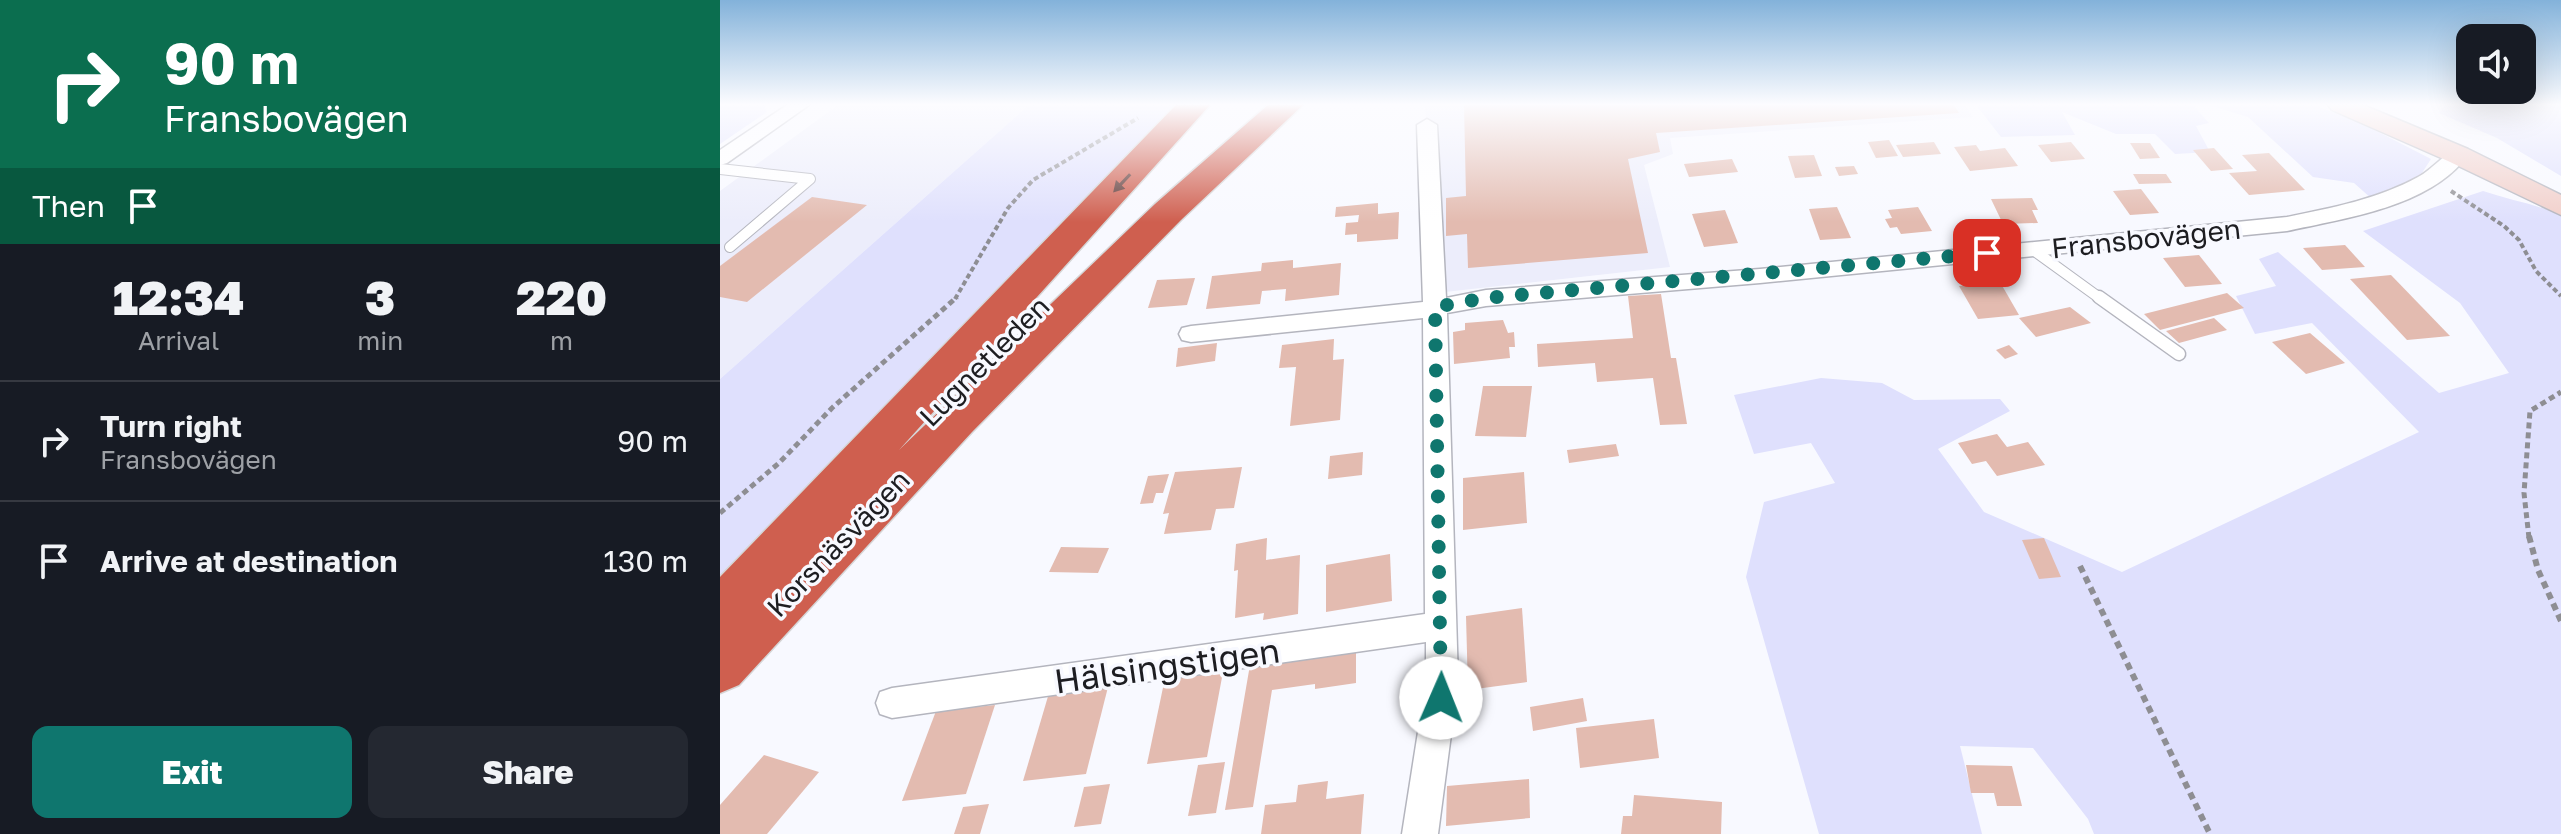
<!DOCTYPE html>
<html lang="en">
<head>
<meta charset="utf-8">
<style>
	body { margin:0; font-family:"Golos Text",sans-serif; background:#242831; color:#f1f3f6; height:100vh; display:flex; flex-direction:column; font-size:30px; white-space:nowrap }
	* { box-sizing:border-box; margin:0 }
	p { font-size:26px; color:#9ea1a6 }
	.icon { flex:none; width:44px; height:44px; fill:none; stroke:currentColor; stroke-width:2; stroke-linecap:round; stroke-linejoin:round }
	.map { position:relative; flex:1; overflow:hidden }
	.sheet { display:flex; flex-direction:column; background:#171b24; width:720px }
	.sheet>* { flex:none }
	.hud { background:#0b6e4f; color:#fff; overflow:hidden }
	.fabs { position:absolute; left:1736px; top:24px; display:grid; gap:16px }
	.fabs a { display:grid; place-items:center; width:80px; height:80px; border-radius:16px; background:#171b24; box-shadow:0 8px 32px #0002; font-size:40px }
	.pin { position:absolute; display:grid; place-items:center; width:68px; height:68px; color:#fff; margin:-34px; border-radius:16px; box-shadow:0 4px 12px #0006 }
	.me { position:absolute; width:88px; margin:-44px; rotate:1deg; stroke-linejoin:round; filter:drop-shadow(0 0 6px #0008) }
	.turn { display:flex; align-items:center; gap:28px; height:168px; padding:0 32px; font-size:36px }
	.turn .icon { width:104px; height:104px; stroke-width:2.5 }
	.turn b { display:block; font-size:56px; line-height:68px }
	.then { display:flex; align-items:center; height:76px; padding:0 32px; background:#0003; gap:16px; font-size:30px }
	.eta { display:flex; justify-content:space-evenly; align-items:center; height:136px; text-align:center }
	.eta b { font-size:48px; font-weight:800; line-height:56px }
	.action { display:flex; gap:16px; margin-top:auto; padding:16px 32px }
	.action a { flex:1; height:92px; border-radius:16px; background:#0f766e; color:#fff; font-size:32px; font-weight:800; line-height:92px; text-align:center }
	.action a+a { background:#242831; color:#f1f3f6 }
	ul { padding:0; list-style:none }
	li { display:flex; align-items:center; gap:24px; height:120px; padding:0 32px; border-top:2px solid #363941 }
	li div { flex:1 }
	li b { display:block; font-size:30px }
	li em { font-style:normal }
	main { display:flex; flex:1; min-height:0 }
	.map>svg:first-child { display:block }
	.built { fill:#ecedfb }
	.green { fill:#dfe0fd }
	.building { fill:#e3bbb0 }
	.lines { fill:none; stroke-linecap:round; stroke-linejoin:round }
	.lane-far1-casing { stroke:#b4b5be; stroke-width:12 }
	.lane-casing { stroke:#b4b5be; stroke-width:15 }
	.street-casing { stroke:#b4b5be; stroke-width:3 }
	.secondary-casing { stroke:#b4b5be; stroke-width:3 }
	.highway-casing { stroke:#d6d6d7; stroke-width:3 }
	.path-far2 { stroke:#8e8e93; stroke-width:4; stroke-dasharray:5 3; stroke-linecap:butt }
	.path-far1 { stroke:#8e8e93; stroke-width:5; stroke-dasharray:6 4; stroke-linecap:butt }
	.path { stroke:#8e8e93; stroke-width:6; stroke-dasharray:7 5; stroke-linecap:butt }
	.lane-far1 { stroke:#fff; stroke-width:10 }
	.lane { stroke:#fff; stroke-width:12 }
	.street { fill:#fff; fill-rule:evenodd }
	.secondary { fill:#f1cfca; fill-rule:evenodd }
	.highway { fill:#cf5f4f; fill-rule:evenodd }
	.oneway { fill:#5b3431 }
	.route { stroke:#0f766e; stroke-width:14; stroke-dasharray:0 25.2 }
	.labels { text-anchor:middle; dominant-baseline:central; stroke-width:7; stroke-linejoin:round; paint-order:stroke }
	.street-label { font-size:28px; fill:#1d1d21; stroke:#f8f9ff }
	.near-street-label { font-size:34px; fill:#1d1d21; stroke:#f8f9ff }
</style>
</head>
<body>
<main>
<section class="sheet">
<div class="hud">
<div class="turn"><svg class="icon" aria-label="right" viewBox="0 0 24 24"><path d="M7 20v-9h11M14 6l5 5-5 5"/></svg><div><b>90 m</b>Fransbovägen</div></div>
<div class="then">Then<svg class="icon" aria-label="arrive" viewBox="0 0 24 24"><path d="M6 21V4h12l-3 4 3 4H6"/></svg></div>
</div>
<div class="eta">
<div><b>12:34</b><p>Arrival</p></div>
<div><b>3</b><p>min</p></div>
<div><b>220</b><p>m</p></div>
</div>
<ul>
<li><svg class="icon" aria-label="right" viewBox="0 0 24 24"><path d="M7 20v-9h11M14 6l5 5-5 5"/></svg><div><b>Turn right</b><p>Fransbovägen</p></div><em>90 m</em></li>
<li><svg class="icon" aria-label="arrive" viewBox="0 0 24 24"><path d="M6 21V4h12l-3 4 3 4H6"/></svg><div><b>Arrive at destination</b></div><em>130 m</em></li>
</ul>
<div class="action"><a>Exit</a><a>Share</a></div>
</section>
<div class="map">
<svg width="1841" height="834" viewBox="0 0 1841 834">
	<rect width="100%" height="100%" fill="#f8f9ff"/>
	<g class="built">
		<polygon points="118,105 309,105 0,379 0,191"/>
		<polygon points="705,105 1244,105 1253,117 950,138 953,154 924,165 950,267 716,293"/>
	</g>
	<g class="green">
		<polygon points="0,105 44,105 47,112 0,144"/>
		<polygon points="309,105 455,105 0,576 0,379"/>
		<polygon points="1256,105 1473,105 1489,123 1476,126 1490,152 1455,154 1435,134 1396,134 1342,112 1355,135 1281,137"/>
		<polygon points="1488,105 1594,105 1639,122 1711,159 1700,176 1652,199 1634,183 1593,177 1528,117"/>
		<polygon points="1725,105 1841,105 1841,176 1777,138 1719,113"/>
		<path d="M1763,191C1789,200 1816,204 1841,215V834H1374L1368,819L1313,748L1240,746L1262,834H1099L1026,577L1044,502L1115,483L1091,443L1034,454L1014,395L1101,378L1162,383L1194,400L1280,399L1290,411L1218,449L1264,512L1402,572L1699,432L1592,323L1535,334L1516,296L1556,286L1539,259L1558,252L1719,393L1789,373L1740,303L1643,231Z"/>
	</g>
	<g class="building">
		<polygon points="744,105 1234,105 1239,113 936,133 940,152 908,159 928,253 748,268 747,234 726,236 726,198 746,196"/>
		<polygon points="1169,140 1178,156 1156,158 1148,142"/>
		<polygon points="1214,142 1221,154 1183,157 1176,145"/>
		<polygon points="1351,142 1365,159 1331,162 1318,145"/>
		<polygon points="1410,143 1430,143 1440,158 1420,159"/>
		<polygon points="1256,145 1260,151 1285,148 1298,166 1250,171 1234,147"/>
		<polygon points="1494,148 1513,169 1491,171 1473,150"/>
		<polygon points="1549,153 1585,190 1529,195 1509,173 1537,171 1522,155"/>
		<polygon points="1094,155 1102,176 1075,178 1068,156"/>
		<polygon points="1012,159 1018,172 969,177 964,164"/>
		<polygon points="1134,166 1138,174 1119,176 1115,167"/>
		<polygon points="1413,174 1446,174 1452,183 1419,184"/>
		<polygon points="1421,189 1439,213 1410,215 1393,191"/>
		<polygon points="92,197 147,205 27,302 0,297 0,266"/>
		<polygon points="1312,198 1318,210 1312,210 1318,223 1283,224 1271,199"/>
		<polygon points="658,203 658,214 679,212 678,239 637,242 637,234 625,235 626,223 638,222 639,215 615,217 616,207"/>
		<polygon points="1117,207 1131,238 1100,240 1089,209"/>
		<polygon points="1198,207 1212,231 1181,234 1177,227 1170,228 1165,219 1172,218 1168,210"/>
		<polygon points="1005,210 1018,243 984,247 972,214"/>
		<polygon points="1625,245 1645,267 1602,270 1583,248"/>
		<polygon points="1479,255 1502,284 1465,287 1443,258"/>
		<polygon points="573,260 573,268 621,263 619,295 565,301 566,289 542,291 540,304 486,309 492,276 541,271 542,263"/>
		<polygon points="1671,275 1730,336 1687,340 1630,279"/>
		<polygon points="475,278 467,305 428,308 437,280"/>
		<polygon points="1280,282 1299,315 1258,319 1239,286"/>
		<polygon points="1507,293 1524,308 1440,330 1424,314"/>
		<polygon points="941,294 951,358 956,358 967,424 940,425 933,378 877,382 875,363 818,367 817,344 913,338 908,296"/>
		<polygon points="1350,307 1371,323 1316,337 1299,318"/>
		<polygon points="1494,318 1507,330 1459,343 1446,331"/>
		<polygon points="783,320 788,333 794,332 795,347 789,347 790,358 734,364 733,332 745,330 745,323"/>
		<polygon points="1590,333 1625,363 1586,374 1552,342"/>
		<polygon points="614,339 613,360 624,359 620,420 570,426 576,367 559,368 562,345"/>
		<polygon points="497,343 495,361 456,367 458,348"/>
		<polygon points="1289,345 1298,354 1285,359 1276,350"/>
		<polygon points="763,386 812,386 806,437 755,436"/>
		<polygon points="1277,434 1287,447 1308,442 1325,465 1277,476 1266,461 1252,464 1238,443"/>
		<polygon points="896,444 899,456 849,463 847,450"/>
		<polygon points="643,452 642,475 608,479 610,456"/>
		<polygon points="522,467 514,508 496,509 491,530 444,534 449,513 443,514 455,472"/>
		<polygon points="804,472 807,523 743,530 743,478"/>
		<polygon points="449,474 443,493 436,493 433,503 420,504 428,476"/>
		<polygon points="547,538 546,560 580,555 578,614 543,620 544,613 515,618 518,570 514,571 516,544"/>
		<polygon points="1324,538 1341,577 1319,579 1302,540"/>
		<polygon points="341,547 389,548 378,573 329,572"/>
		<polygon points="670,554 672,601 606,612 606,565"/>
		<polygon points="802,608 807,682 748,690 746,616"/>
		<polygon points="636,643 636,683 595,689 595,684 552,690 533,807 505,810 531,659"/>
		<polygon points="503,672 487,757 427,764 445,678"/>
		<polygon points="388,687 366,774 303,781 329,693"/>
		<polygon points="863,698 867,721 813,731 810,707"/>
		<polygon points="275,705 246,794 182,801 216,711"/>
		<polygon points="934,719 939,758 860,768 856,728"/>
		<polygon points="44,755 99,772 47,834 0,834 0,805"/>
		<polygon points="505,762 496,813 468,816 478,765"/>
		<polygon points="1246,765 1292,766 1302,806 1277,806 1274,793 1251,793"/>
		<polygon points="809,779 810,818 726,826 727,786"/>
		<polygon points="608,781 606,799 644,794 641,834 541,834 545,805 576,802 578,785"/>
		<polygon points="390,784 381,824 354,827 364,787"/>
		<polygon points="914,795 1002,802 1001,834 901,834 903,816 912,816"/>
		<polygon points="269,804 260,834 234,834 243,807"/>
	</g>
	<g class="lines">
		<g class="lane-far1-casing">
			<g id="lane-far1">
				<polyline points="0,169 90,179 10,247"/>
				<polyline points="1312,249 1381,299"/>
			</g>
		</g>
		<g class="lane-casing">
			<polyline id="lane" points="1379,297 1459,354"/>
		</g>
		<g class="street-casing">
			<g id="street">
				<polygon points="67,105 89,105 7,163 0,165 0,150"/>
				<path d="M707,119L717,125L726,298L766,290L1040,269L1567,217C1611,208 1658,199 1698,177C1712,170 1724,153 1738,149L1748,155C1710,207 1626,218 1567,231L1040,283L766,306L727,313L738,681L718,834H682L706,681V642L172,718L160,714L156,703L160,692L172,688L705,614L703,318L471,342L462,340L459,334L462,328L471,326L703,302L697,125Z"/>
			</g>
		</g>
		<g class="secondary-casing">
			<polygon id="secondary" points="1608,105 1643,105 1748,149 1841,195 1841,215 1728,161 1612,110"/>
		</g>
		<g class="highway-casing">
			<polygon id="highway" points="456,105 490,105 179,450 435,204 548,105 583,105 461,220 252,432 19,685 0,693 0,577"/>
		</g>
		<g class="path-far2">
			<polyline points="1731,191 1784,226 1799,240 1816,271 1841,296"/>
			<polyline points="235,299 288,208 313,180 418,118"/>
		</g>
		<g class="path-far1">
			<polyline points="0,513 59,463 112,408 237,297"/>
			<polyline points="1809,538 1804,493 1810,411 1841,392"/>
		</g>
		<g class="path">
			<polyline points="1809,536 1818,570 1841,621"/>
			<polyline points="1360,566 1490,834"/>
		</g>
		<use href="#lane-far1" class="lane-far1"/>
		<use href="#lane" class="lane"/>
		<use href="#street" class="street"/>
		<use href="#secondary" class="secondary"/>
		<use href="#highway" class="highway"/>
	</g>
	<defs><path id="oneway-solid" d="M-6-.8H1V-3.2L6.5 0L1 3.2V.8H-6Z" transform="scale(2)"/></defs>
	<use class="oneway" href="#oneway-solid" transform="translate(402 183) rotate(133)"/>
	<linearGradient id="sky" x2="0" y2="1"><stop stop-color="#83b2da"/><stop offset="0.47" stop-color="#fcfcff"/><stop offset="1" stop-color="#fcfcff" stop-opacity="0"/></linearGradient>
	<rect width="1841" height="222" fill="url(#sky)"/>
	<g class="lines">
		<polyline class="route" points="721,698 715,307 766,298 1267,253"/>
	</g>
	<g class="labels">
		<g class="street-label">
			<text transform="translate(1426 238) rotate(-6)">Fransbovägen</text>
			<text transform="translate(264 361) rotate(-45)">Lugnetleden</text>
			<text transform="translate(118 543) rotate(-46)">Korsnäsvägen</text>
		</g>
		<g class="near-street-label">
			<text transform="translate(447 665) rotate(-8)">Hälsingstigen</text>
		</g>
	</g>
</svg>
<div class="fabs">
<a><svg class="icon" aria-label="sound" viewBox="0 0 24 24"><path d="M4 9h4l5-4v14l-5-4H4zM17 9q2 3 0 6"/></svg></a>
</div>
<div class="pin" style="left:1267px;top:253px;background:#d93025"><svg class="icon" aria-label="arrive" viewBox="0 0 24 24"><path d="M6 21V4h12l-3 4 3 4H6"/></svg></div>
<svg class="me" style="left:721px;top:698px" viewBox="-20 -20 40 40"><circle r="19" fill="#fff"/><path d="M0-13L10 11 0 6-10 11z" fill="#0f766e"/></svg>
</div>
</main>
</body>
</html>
